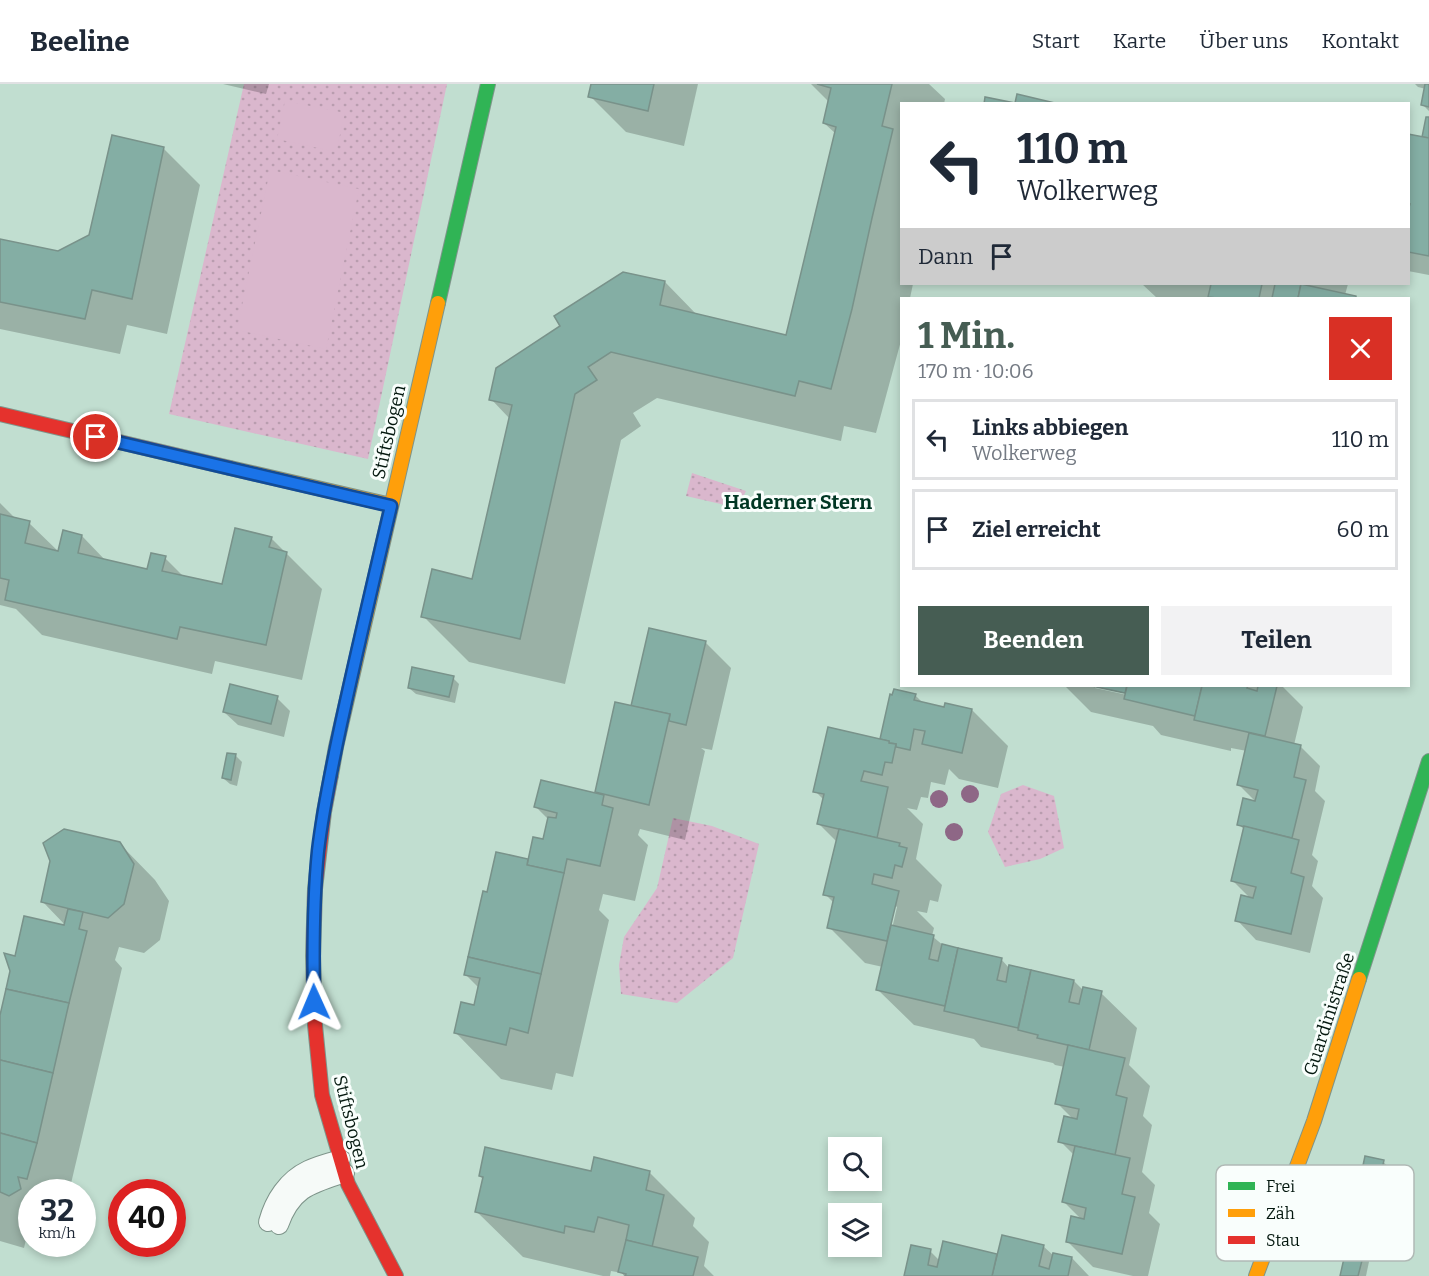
<!DOCTYPE html>
<html lang="de">
<head>
<meta charset="utf-8">
<style>
	body { margin:0; font-family:Bitter,serif; background:#f2f2f3; color:#1f2937; height:100vh; display:flex; flex-direction:column; font-size:22px; white-space:nowrap }
	* { box-sizing:border-box; margin:0 }
	p { font-size:20px; color:#747a83 }
	.icon { flex:none; width:33px; height:33px; fill:none; stroke:currentColor; stroke-width:2; stroke-linecap:round; stroke-linejoin:round }
	.map { position:relative; flex:1; overflow:hidden }
	.sheet { position:absolute; left:900px; top:213px; width:510px; height:390px; display:flex; flex-direction:column; background:#fff; border-radius:0px; box-shadow:0 3px 9px #0003 }
	.sheet>* { flex:none }
	.top-card { position:absolute; left:900px; top:18px; width:510px; height:183px; border-radius:0px; box-shadow:0 3px 9px #0003; background:#fff; color:#1f2937; overflow:hidden }
	.fabs { position:absolute; left:828px; top:1053px; display:grid; gap:12px }
	.fabs a { display:grid; place-items:center; width:54px; height:54px; border-radius:0px; background:#fff; box-shadow:0 3px 9px #0003; font-size:30px }
	.speed { position:absolute; left:18px; top:1095px; display:flex; gap:12px; font-size:30px; font-weight:700; text-align:center }
	.speed>* { display:grid; place-content:center; width:78px; height:78px; border-radius:50%; background:#fff; box-shadow:0 3px 9px #0003; line-height:1 }
	.speed small { font-size:15px; font-weight:400 }
	.speed .limit { border:9px solid #d22; background:#fff; color:#111 }
	.pin { position:absolute; display:grid; place-items:center; width:51px; height:51px; color:#fff; margin:-26px; border:3px solid #fff; border-radius:50%; box-shadow:0 2px 6px #0007 }
	.me { position:absolute; width:66px; margin:-33px; rotate:359deg; stroke-linejoin:round; filter:drop-shadow(0 0 4px #0008) }
	.turn { display:flex; align-items:center; gap:21px; height:126px; padding:0 18px; font-size:27px }
	.turn .icon { width:78px; height:78px; stroke-width:2.5 }
	.turn b { display:block; font-size:42px; line-height:51px }
	.then { display:flex; align-items:center; height:57px; padding:0 18px; background:#0003; gap:12px; font-size:22px }
	.round { display:grid; place-items:center; flex:none; width:63px; height:63px; border-radius:0px; background:#f2f2f3 }
	.headline { display:flex; align-items:center; justify-content:space-between; height:102px; padding:0 18px }
	h1 { font-size:36px; font-weight:700; line-height:45px; color:#465d53 }
	.button { display:flex; gap:12px; margin-top:auto; padding:12px 18px }
	.button a { flex:1; height:69px; border-radius:0px; background:#465d53; color:#fff; font-size:24px; font-weight:700; line-height:69px; text-align:center }
	.button a+a { background:#f2f2f3; color:#1f2937 }
	ul { padding:0; list-style:none }
	li { display:flex; align-items:center; gap:18px; height:81px; margin:0 12px 9px; padding:0 6px; border:3px solid #e0e1e3; border-radius:0px }
	li div { flex:1 }
	li b { display:block; font-size:22px }
	li em { font-style:normal }
	header { display:flex; align-items:center; gap:36px; box-sizing:border-box; height:84px; padding:0 30px; background:#fff; border-bottom:2px solid #e0e1e3 }
	header strong { font-size:28px }
	nav { display:flex; gap:33px; margin-inline-start:auto; font-size:21px }
	.map>svg:first-child { display:block }
	.green { fill:url(#green-dots) }
	.pitch { fill:#dab7cd }
	.shadow { fill:#0003; fill-rule:evenodd }
	.building { fill:#84aea4; stroke:#79928a; stroke-width:1.5 }
	.lines { fill:none; stroke-linecap:round; stroke-linejoin:round }
	.lane-casing { stroke:#7e948a; stroke-width:20 }
	.fast-casing { stroke:#7e948a; stroke-width:16 }
	.slow-casing { stroke:#7e948a; stroke-width:16 }
	.jam-casing { stroke:#7e948a; stroke-width:16 }
	.lane { stroke:#f6faf8; stroke-width:18 }
	.fast { stroke:#30b455; stroke-width:14 }
	.slow { stroke:#ff9f0a; stroke-width:14 }
	.jam { stroke:#e5322d; stroke-width:14 }
	.tree { fill:#8e6786 }
	.route-casing { stroke:#114b97; stroke-width:15 }
	.route { stroke:#1a73e8; stroke-width:10 }
	.labels { text-anchor:middle; dominant-baseline:central; stroke-width:6; stroke-linejoin:round; paint-order:stroke }
	.street-label { font-size:18px; fill:#04180f; stroke:#f9fefc }
	.neighbourhood-label { font-size:20px; font-weight:bold; fill:#003623; stroke:#f9fefc }
	.key { fill:#f9fefc; stroke:#b0b9b5; stroke-width:1.5 }
	.key-label { font-size:16px; fill:#04180f }
</style>
</head>
<body>
<header>
<strong>Beeline</strong>
<nav><a>Start</a><a>Karte</a><a>Über uns</a><a>Kontakt</a></nav>
</header>
<div class="map">
<svg width="1429" height="1192" viewBox="0 0 1429 1192">
	<defs>
		<pattern id="green-dots" width="8" height="8" patternUnits="userSpaceOnUse" patternTransform="scale(1.5)"><rect width="8" height="8" fill="#dab7cd"/><path d="M2 2h.1M6 6h.1" fill="none" stroke="#b99daf" stroke-width="1.8" stroke-linecap="round"/></pattern>
	</defs>
	<rect width="100%" height="100%" fill="#c1ded0"/>
	<g class="green">
		<polygon points="244,0 447,0 368,375 169,330"/>
		<polygon points="692,389 746,407 738,424 686,412"/>
		<polygon points="1023,701 1054,712 1064,764 1040,775 1005,783 988,748 1001,710"/>
		<polygon points="673,734 712,742 759,760 733,874 677,919 621,910 619,881 624,853 657,804"/>
	</g>
	<g class="pitch">
		<polygon points="285,17 345,29 336,68 277,55"/>
		<polygon points="270,86 359,105 326,265 237,246"/>
	</g>
	<g class="shadow">
		<polygon points="223,0 269,0 266,10"/>
		<polygon points="593,0 698,0 684,62 626,48 590,12"/>
		<polygon points="811,0 929,0 945,15 944,20 902,20 902,200 913,200 910,214 902,214 902,253 876,349 844,342 841,357 657,314 633,329 641,342 621,356 565,600 469,578 423,532 473,496 510,335 491,315 563,243 623,189 665,198 698,232 787,253 836,50 824,39 829,18"/>
		<polygon points="1415,0 1429,0 1429,27 1422,20 1426,5 1418,3"/>
		<polygon points="1429,35 1429,191 1408,187 1408,51 1423,54"/>
		<polygon points="113,53 164,65 200,101 167,250 127,241 120,270 0,245 0,156 58,169 90,152"/>
		<polygon points="1142,200 1348,200 1345,211 1357,214 1212,214 1209,212 1209,214 1157,214"/>
		<polygon points="0,419 17,436 29,439 59,468 64,448 82,452 107,478 148,487 165,474 184,493 223,502 271,454 322,505 302,596 215,577 212,590 42,551 16,525 0,521"/>
		<polygon points="705,558 731,584 712,666 701,664 705,667 685,756 640,745 638,751 648,761 635,817 603,810 599,826 609,836 573,993 556,989 552,1006 501,995 456,949 475,923 479,904 465,890 488,810 497,770 529,777 544,757 549,736 536,723 596,710 616,620 633,623"/>
		<polygon points="453,594 459,600 455,619 416,610 409,604"/>
		<polygon points="1065,602 1095,602 1095,604 1132,612 1133,609 1099,602 1282,602 1303,623 1294,661 1300,662 1320,682 1315,707 1325,717 1312,771 1318,777 1312,802 1323,814 1310,869 1256,856 1237,836 1251,815 1233,797 1245,746 1238,740 1257,719 1239,701 1247,667 1231,664 1231,667 1161,651 1153,642 1091,628"/>
		<path d="M915,611L924,620L945,625L946,621L972,626L1008,662L998,704L959,695L949,685L945,701L931,698L928,714L921,713L917,726L907,724L923,740L916,775L942,801L938,818L930,816L927,829L917,827L934,844L932,852L944,862L1001,875L1010,885L1011,883L1074,897L1084,907L1101,909L1137,944L1129,981L1150,1002L1143,1032L1152,1041L1142,1088L1155,1101L1149,1129L1160,1140L1148,1192H1133L1093,1183L1067,1157L1082,1136L1064,1118L1074,1071L1060,1057L1073,1035L1057,1019L1065,983L1055,981L1053,979L981,963L974,955L914,941L878,906L883,883L865,879L829,843L835,820L825,810L837,758L819,740L824,716L815,707L881,657ZM894,821L897,823L891,849L888,848Z"/>
		<polygon points="277,614 290,627 284,653 238,641 224,628"/>
		<polygon points="236,672 242,678 237,702 230,700 223,694"/>
		<polygon points="119,759 155,796 169,817 160,856 144,869 119,863 115,876 122,884 69,1108 32,1108 32,1140 30,1139 24,1164 0,1157 0,937 16,874 68,844 43,818"/>
		<polygon points="1383,1078 1390,1084 1382,1120 1365,1116 1359,1110"/>
		<polygon points="649,1088 695,1134 693,1142 709,1158 704,1182 714,1192 624,1192 622,1189 611,1187 610,1192 603,1192 523,1173 477,1128 484,1096 480,1092"/>
		<polygon points="944,1159 998,1172 1043,1162 1054,1172 1072,1174 1089,1192 906,1192 930,1167 940,1177"/>
		<polygon points="1364,1167 1370,1173 1366,1192 1341,1192"/>
	</g>
	<g class="building">
		<polygon points="591,0 654,0 648,27 588,13"/>
		<polygon points="817,0 892,0 882,42 893,45 872,134 852,225 831,305 799,297 795,312 611,268 588,283 597,296 575,310 520,555 421,533 432,485 472,495 512,321 489,316 496,284 560,242 554,232 623,188 665,197 660,221 786,251 836,43 823,39 831,4"/>
		<polygon points="1425,0 1429,0 1429,23 1421,21"/>
		<polygon points="1017,10 1059,20 984,20 985,13 1015,19"/>
		<polygon points="1426,33 1429,33 1429,54 1422,53"/>
		<polygon points="1408,50 1429,54 1429,172 1408,168 1408,126 1410,120 1408,120"/>
		<polygon points="112,51 164,63 132,215 92,206 85,235 0,218 0,155 58,167 89,151"/>
		<polygon points="1211,200 1262,200 1259,214 1217,214 1208,213"/>
		<polygon points="1275,200 1305,200 1301,200 1298,214 1272,214"/>
		<polygon points="1301,200 1356,212 1356,214 1298,214"/>
		<polygon points="0,430 30,437 25,459 58,467 63,446 82,451 78,469 147,485 151,469 166,472 162,487 222,500 235,444 272,453 269,463 287,468 266,561 180,543 177,555 5,516 9,496 0,494"/>
		<polygon points="649,544 706,557 686,641 669,637 670,630 631,622"/>
		<polygon points="412,583 454,592 449,613 408,604"/>
		<polygon points="230,600 278,612 271,640 223,628"/>
		<polygon points="1092,602 1127,602 1125,609"/>
		<polygon points="1127,602 1202,602 1195,632 1124,615"/>
		<polygon points="1202,602 1248,602 1247,604 1257,607 1258,602 1277,602 1265,652 1194,636"/>
		<polygon points="894,605 916,610 914,616 944,623 945,619 972,625 962,669 922,660 925,647 914,645 910,666 896,663 896,660 889,659 889,657 880,655 890,610 892,611"/>
		<polygon points="615,618 670,630 649,721 595,708"/>
		<polygon points="828,643 889,657 889,659 896,660 892,679 885,678 882,691 864,687 861,697 888,703 877,754 817,740 824,710 813,708"/>
		<polygon points="1249,649 1301,661 1294,693 1306,696 1292,754 1237,741 1243,714 1255,717 1258,706 1237,701"/>
		<polygon points="227,669 236,670 231,696 222,694"/>
		<polygon points="541,696 604,711 602,721 613,724 600,782 567,775 564,789 527,781 533,753 543,755 548,733 556,734 557,729 534,723"/>
		<polygon points="1244,742 1299,756 1291,789 1304,793 1291,850 1235,837 1241,811 1253,814 1256,803 1231,797"/>
		<polygon points="64,745 120,758 134,780 124,820 108,834 41,818 50,777 43,759"/>
		<polygon points="839,745 900,759 899,762 907,764 902,783 895,781 892,794 874,790 872,800 899,807 887,857 827,844 834,813 823,811"/>
		<polygon points="496,768 528,775 527,781 564,789 541,890 468,873 483,807 487,808"/>
		<polygon points="68,825 83,828 79,845 87,847 69,919 6,905 10,887 4,869 15,872 24,832 64,841"/>
		<polygon points="891,841 934,851 929,875 938,877 942,860 958,864 945,922 876,906"/>
		<polygon points="958,864 1002,874 997,896 1006,898 1009,881 1031,886 1018,944 944,927"/>
		<polygon points="468,873 541,890 528,949 510,944 506,961 454,949 461,918 474,921 480,894 464,891"/>
		<polygon points="1031,886 1074,896 1069,918 1079,920 1083,903 1102,907 1089,966 1037,954 1038,951 1018,946"/>
		<polygon points="6,905 69,919 53,989 0,976 0,931"/>
		<polygon points="1068,961 1125,974 1116,1011 1127,1014 1115,1071 1058,1058 1064,1032 1077,1035 1079,1025 1055,1020"/>
		<polygon points="0,976 53,989 37,1059 0,1049"/>
		<polygon points="0,1049 37,1059 27,1095 18,1093 21,1105 9,1112 0,1108"/>
		<polygon points="1075,1062 1130,1074 1122,1110 1135,1113 1122,1170 1066,1158 1071,1132 1084,1135 1086,1124 1062,1118"/>
		<polygon points="485,1063 591,1087 594,1073 650,1087 646,1106 664,1111 652,1163 626,1156 629,1141 598,1133 594,1148 565,1142 564,1149 475,1128 483,1093 479,1092"/>
		<polygon points="1365,1072 1384,1076 1376,1114 1357,1110"/>
		<polygon points="1002,1151 1044,1161 1039,1182 1049,1185 1053,1169 1072,1173 1068,1192 992,1192"/>
		<polygon points="626,1156 698,1173 693,1192 625,1192 626,1190 618,1188"/>
		<polygon points="943,1157 997,1170 992,1192 904,1192 911,1161 931,1165 928,1181 937,1183"/>
		<polygon points="1347,1161 1365,1165 1358,1192 1340,1192"/>
	</g>
	<g class="lines">
		<g class="lane-casing">
			<g id="lane">
				<path d="M268,1138C274,1116 287,1096 308,1086C318,1081 330,1078 341,1075"/>
				<path d="M279,1141C292,1104 311,1100 345,1089"/>
			</g>
		</g>
		<g class="fast-casing">
			<g id="fast">
				<polyline points="438,219 488,0"/>
				<polyline points="1359,895 1429,677"/>
			</g>
		</g>
		<g class="slow-casing">
			<g id="slow">
				<polyline points="230,384 391,421"/>
				<polyline points="331,691 336,663 438,219"/>
				<polyline points="1256,1192 1314,1037 1359,895"/>
			</g>
		</g>
		<g class="jam-casing">
			<g id="jam">
				<polyline points="0,330 230,384"/>
				<polyline points="331,691 324,728 315,805 313,872 315,941 322,1011 348,1100 396,1192"/>
			</g>
		</g>
		<use href="#lane" class="lane"/>
		<use href="#fast" class="fast"/>
		<use href="#slow" class="slow"/>
		<use href="#jam" class="jam"/>
	</g>
	<g class="tree">
		<circle cx="970" cy="710" r="9"/>
		<circle cx="939" cy="715" r="9"/>
		<circle cx="954" cy="748" r="9"/>
	</g>
	<g class="lines">
		<g class="route-casing">
			<path id="route" d="M96,353L391,422C374,494 357,567 341,640C332,682 323,724 318,767C313,817 313,867 314,918"/>
		</g>
		<use href="#route" class="route"/>
	</g>
	<g class="labels">
		<g class="street-label">
			<text transform="translate(389 348) rotate(-77)">Stiftsbogen</text>
			<text transform="translate(1329 930) rotate(-72)">Guardinistraße</text>
			<text transform="translate(351 1038) rotate(76)">Stiftsbogen</text>
		</g>
		<g class="neighbourhood-label">
			<text x="798" y="418">Haderner Stern</text>
		</g>
	</g>
	<rect x="1216" y="1081" width="198" height="96" rx="9" class="key"/>
	<rect x="1228" y="1098" width="27" height="8" fill="#30b455"/>
	<rect x="1228" y="1125" width="27" height="8" fill="#ff9f0a"/>
	<rect x="1228" y="1152" width="27" height="8" fill="#e5322d"/>
	<g class="key-label">
		<text x="1266" y="1108">Frei</text>
		<text x="1266" y="1135">Zäh</text>
		<text x="1266" y="1162">Stau</text>
	</g>
</svg>
<div class="fabs">
<a><svg class="icon" aria-label="search" viewBox="0 0 24 24"><circle cx="10" cy="10" r="6"/><path d="M15 15l6 6"/></svg></a>
<a><svg class="icon" aria-label="layers" viewBox="0 0 24 24"><path d="M12 4l9 5-9 5-9-5zM3 14l9 5 9-5"/></svg></a>
</div>
<div class="speed"><div>32<small>km/h</small></div><div class="limit">40</div></div>
<div class="pin" style="left:96px;top:353px;background:#d93025"><svg class="icon" aria-label="arrive" viewBox="0 0 24 24"><path d="M6 21V4h12l-3 4 3 4H6"/></svg></div>
<svg class="me" style="left:314px;top:918px" viewBox="-20 -20 40 40"><path d="M0-17L14 15 0 8-14 15z" fill="#1a73e8" stroke="#fff" stroke-width="4"/></svg>
<div class="top-card">
<div class="turn"><svg class="icon" aria-label="left" viewBox="0 0 24 24"><path d="M17 20v-9H6M10 6l-5 5 5 5"/></svg><div><b>110 m</b>Wolkerweg</div></div>
<div class="then">Dann<svg class="icon" aria-label="arrive" viewBox="0 0 24 24"><path d="M6 21V4h12l-3 4 3 4H6"/></svg></div>
</div>
<section class="sheet">
<div class="headline"><div><h1>1 Min.</h1><p>170 m · 10:06</p></div><a class="round" style="background:#d93025;color:#fff"><svg class="icon" aria-label="close" viewBox="0 0 24 24"><path d="M6 6l12 12M18 6L6 18"/></svg></a></div>
<ul>
<li><svg class="icon" aria-label="left" viewBox="0 0 24 24"><path d="M17 20v-9H6M10 6l-5 5 5 5"/></svg><div><b>Links abbiegen</b><p>Wolkerweg</p></div><em>110 m</em></li>
<li><svg class="icon" aria-label="arrive" viewBox="0 0 24 24"><path d="M6 21V4h12l-3 4 3 4H6"/></svg><div><b>Ziel erreicht</b></div><em>60 m</em></li>
</ul>
<div class="button"><a>Beenden</a><a>Teilen</a></div>
</section>
</div>
</body>
</html>
